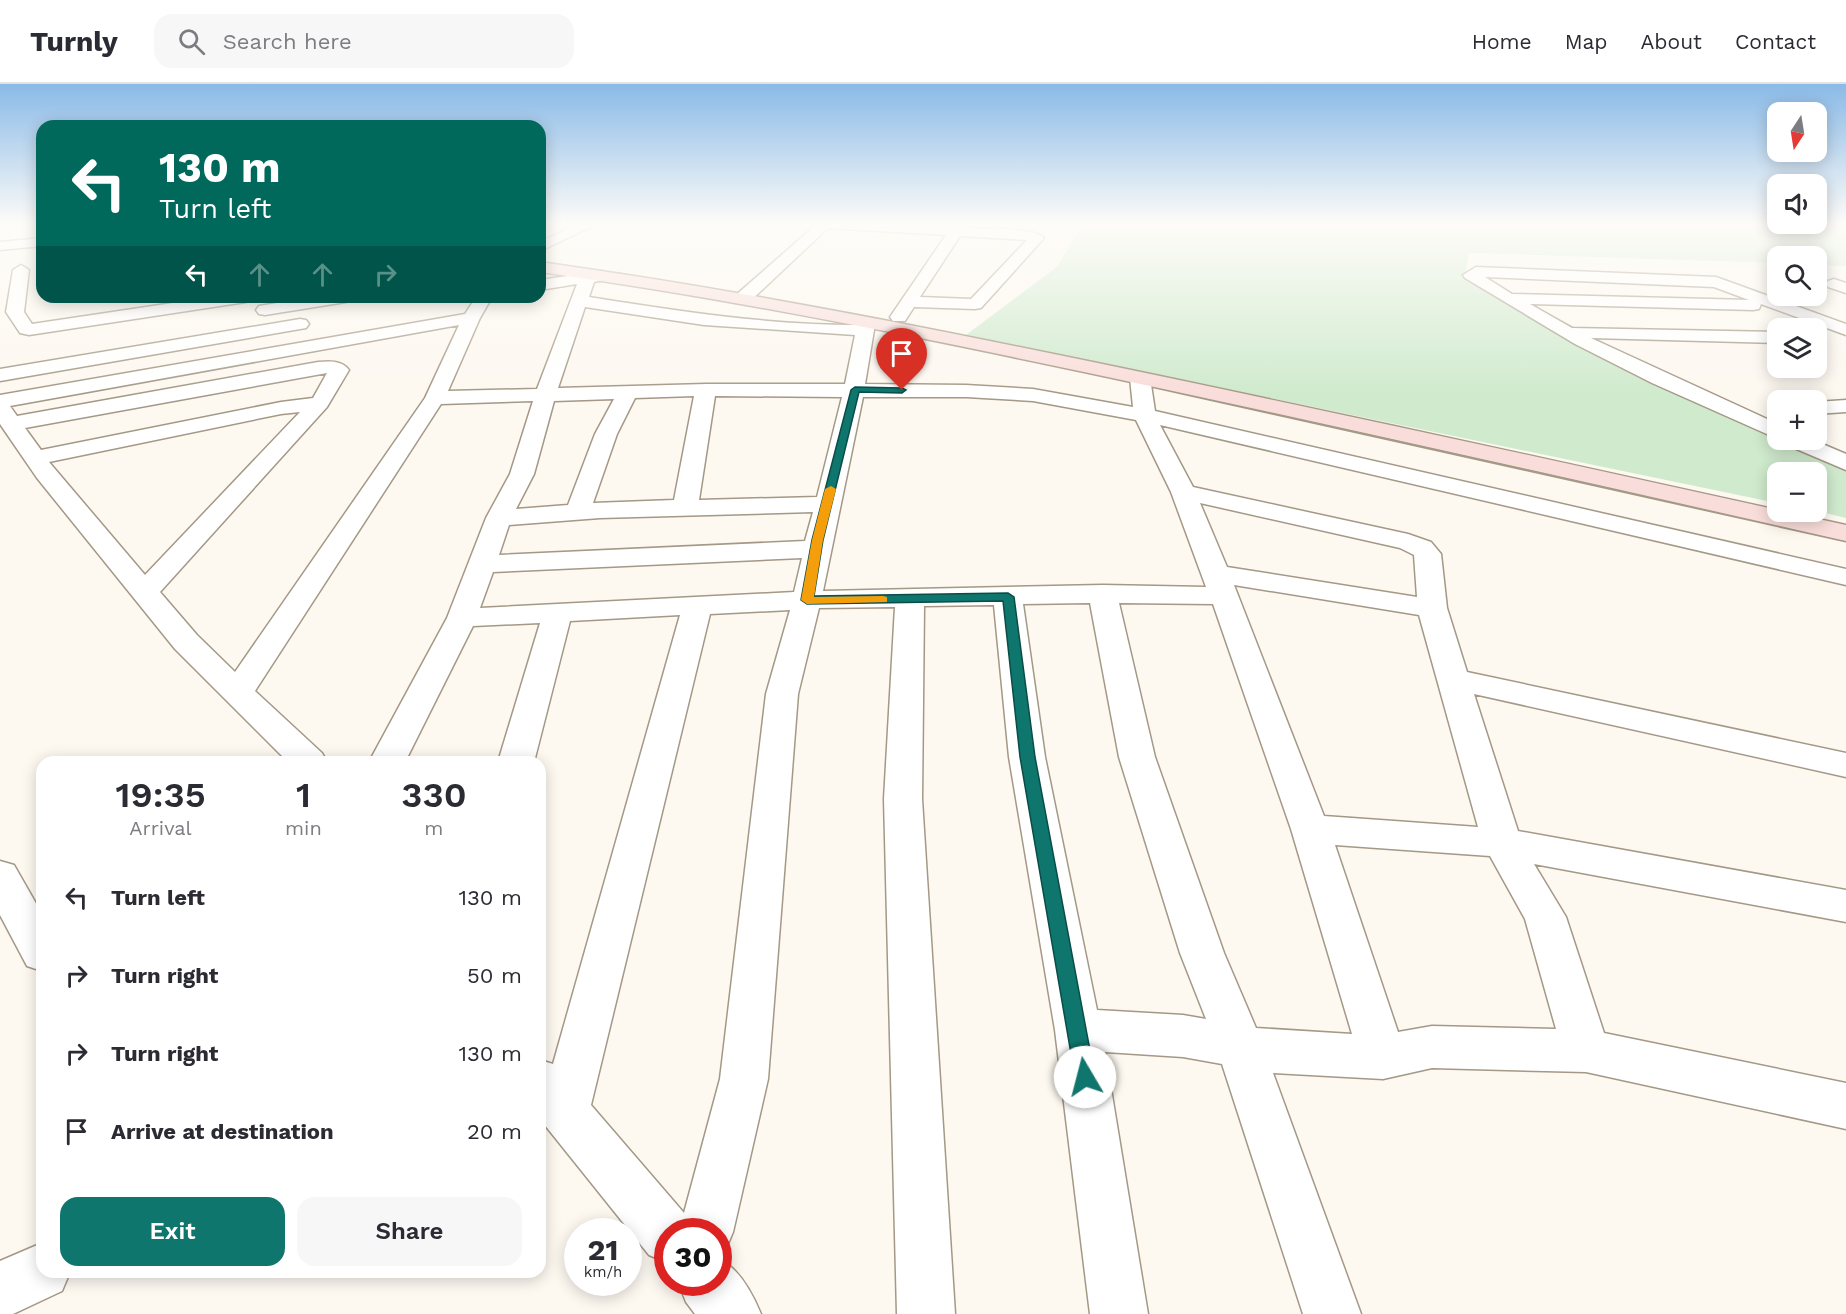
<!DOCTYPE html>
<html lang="en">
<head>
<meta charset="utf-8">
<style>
	body { margin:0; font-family:"Work Sans",sans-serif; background:#f7f7f7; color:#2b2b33; height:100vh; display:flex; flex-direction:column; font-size:22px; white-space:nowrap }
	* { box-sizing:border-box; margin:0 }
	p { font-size:20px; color:#7c7c81 }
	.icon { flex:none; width:33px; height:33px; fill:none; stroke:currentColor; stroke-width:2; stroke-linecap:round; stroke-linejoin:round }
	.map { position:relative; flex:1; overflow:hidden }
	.details { position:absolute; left:36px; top:672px; width:510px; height:522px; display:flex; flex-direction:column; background:#fff; border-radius:18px; box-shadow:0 3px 15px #0003 }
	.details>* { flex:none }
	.guide { position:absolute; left:36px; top:36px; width:510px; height:183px; border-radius:18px; box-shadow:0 3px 15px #0003; background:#00695c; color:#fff; overflow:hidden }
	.needle { width:39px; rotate:192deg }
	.fabs { position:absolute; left:1767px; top:18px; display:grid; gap:12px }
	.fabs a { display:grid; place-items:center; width:60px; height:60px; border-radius:12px; background:#fff; box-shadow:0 3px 15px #0003; font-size:30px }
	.speed { position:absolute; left:564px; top:1134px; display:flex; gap:12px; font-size:30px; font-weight:700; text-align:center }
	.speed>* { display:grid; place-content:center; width:78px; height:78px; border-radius:50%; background:#fff; box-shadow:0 3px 15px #0003; line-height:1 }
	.speed small { font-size:15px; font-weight:400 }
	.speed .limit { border:9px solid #d22; background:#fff; color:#111 }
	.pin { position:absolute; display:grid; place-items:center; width:51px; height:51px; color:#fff; margin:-62px -26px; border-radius:50% 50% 50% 0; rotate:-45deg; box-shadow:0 0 6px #0007 }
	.pin .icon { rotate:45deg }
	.me { position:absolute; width:66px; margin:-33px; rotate:352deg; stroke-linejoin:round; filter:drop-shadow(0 0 4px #0008) }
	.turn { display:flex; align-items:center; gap:21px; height:126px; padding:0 24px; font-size:27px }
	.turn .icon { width:78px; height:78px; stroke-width:2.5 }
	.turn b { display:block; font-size:42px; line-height:51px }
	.lanes { display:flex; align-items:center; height:57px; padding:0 24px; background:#0003; justify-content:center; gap:30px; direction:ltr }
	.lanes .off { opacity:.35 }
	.eta { display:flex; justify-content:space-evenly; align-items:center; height:102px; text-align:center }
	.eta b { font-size:36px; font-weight:600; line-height:42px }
	.action { display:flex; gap:12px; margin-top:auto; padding:12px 24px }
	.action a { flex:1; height:69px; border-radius:18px; background:#0f766e; color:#fff; font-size:24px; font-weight:600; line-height:69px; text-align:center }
	.action a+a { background:#f7f7f7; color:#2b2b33 }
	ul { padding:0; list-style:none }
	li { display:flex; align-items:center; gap:18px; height:78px; padding:0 24px }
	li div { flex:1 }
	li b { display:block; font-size:22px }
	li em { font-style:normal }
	header { display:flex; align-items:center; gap:36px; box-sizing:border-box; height:84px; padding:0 30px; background:#fff; border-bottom:2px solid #e1e1e2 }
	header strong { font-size:28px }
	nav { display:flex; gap:33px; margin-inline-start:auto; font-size:21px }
	.search { width:420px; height:54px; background:#f7f7f7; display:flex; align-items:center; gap:15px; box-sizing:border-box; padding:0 21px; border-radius:18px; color:#7c7c81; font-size:22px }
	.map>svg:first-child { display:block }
	.green { fill:#cfeacd }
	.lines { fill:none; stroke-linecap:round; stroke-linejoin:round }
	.street-casing { stroke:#a49886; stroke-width:3 }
	.secondary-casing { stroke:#a49886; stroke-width:3 }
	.street { fill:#fff; fill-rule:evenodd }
	.secondary { fill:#f9ddda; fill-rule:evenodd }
	.route { fill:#0f766e; stroke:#0a4d48; stroke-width:1.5 }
	.slow { fill:#f59e0b }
</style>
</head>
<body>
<header>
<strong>Turnly</strong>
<div class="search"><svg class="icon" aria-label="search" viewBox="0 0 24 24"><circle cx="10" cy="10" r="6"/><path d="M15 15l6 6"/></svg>Search here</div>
<nav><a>Home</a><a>Map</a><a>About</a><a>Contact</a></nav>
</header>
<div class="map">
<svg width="1846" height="1230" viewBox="0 0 1846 1230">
	<rect width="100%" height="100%" fill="#fdf8f0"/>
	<polygon class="green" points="1082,140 1846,140 1846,182 1817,181 1816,172 1778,172 1777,179 1469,169 1466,186 1777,349 1778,356 1789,356 1846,385 1846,434 1817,427 1816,388 1778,388 1777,419 966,251 1058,182"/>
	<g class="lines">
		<g class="street-casing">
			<g id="street">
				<polygon points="578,140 597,140 540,167 540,158"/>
				<path d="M817,140H900L952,143L954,140H968L965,144C982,145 1034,143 1044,154L981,224L975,225L914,223L905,237H893L890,233L946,151L828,144L748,219H736L734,215L736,211ZM960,152L1027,156L971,215L920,213Z"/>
				<polygon points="42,154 42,162 0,166 0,158"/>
				<polygon points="21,181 29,186 24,228 32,240 213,213 254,213 246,218 29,251 20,249 6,228 13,186"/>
				<path d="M1476,183L1716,193L1846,240V251L1761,220L1759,225L1753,226L1530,220L1572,244L1778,248V259L1591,254L1778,340V355L1652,299L1575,260L1465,194L1463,191ZM1485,193L1714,203L1749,216L1512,210Z"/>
				<path d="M602,187L610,192L608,195L594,198L589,213C677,227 767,241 857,241L860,234H872L875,238L874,246L865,300L966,301L1033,305L1133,323L1130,294L1133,290H1147L1150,294L1155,327L1846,485V501L1160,341L1193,403L1408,450L1431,458L1441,470L1447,524L1467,588L1846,669V693L1474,610L1518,747L1846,806V838L1534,780L1566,833L1604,949L1846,999V1045L1586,988L1432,984L1383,995L1273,989L1361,1230H1303L1222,980L1183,973L1105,968L1148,1230H1090L1055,946L1009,673L994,521L924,522L922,715L955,1230H897L884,715L895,523L819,524L798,610L768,995L733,1148L725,1167L718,1170V1148H668V1179L649,1171L540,1035V976L553,980L680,531L570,537L534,678H498L540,539L473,542L405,678H369L447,534L486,434L510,390L533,317L441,320L255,607L322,669L327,678H288L175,565L37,394L0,340V311L465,230L476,213H492L480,234L448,307L537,305L577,200L540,206V196ZM585,223L704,241L855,251L845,300H706L558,304ZM459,241L425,314L235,588L197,551L160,508L327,323L349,286C342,276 329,277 318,278L17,332L10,322ZM327,289L313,314L281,318L41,366L25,344ZM694,312L674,416L593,419L617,350L635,314ZM715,312L842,313L817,413L699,416ZM863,313H966L1033,317L1136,336L1171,408L1206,503L1103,501L823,507ZM614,315L595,350L568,421L516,425L534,390L554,317ZM300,328L145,491L49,378L281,330ZM1200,419L1400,464L1414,471L1417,513L1227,483ZM813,428L805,457L499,471L509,441L600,434ZM802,474L794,508L480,524L493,488ZM1234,501L1419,531L1478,743L1324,732ZM1090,519L1119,673L1180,869L1206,935L1183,931L1097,926L1045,673L1023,520ZM1119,519L1213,520L1291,745L1352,950L1256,944L1224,869L1155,673ZM790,526L766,610L720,995L684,1129L591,1021L710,530ZM1335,761L1490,772L1525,835L1556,945L1432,942L1398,948Z"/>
				<polygon points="1834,195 1846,199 1846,209 1828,203 1826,200 1828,197"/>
				<polygon points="314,213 354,213 346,218 265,231 259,230 256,226 259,222 265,221"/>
				<polygon points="300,235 306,236 309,240 306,244 0,297 0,285"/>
				<polygon points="1846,316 1846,328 1816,330 1816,318"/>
				<polygon points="1784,356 1813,356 1846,370 1846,386 1787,361"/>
				<polygon points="0,777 14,781 42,830 42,887 27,882 0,831"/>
				<polygon points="42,1159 42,1188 70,1188 62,1207 13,1230 0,1230 0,1177"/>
				<path d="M718,1175C739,1183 753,1211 761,1230H695L686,1218L678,1198H718Z"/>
			</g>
		</g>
		<g class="secondary-casing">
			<path id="secondary" d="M540,178C748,207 954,249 1160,292C1389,340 1620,391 1846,441V457C1617,405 1388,353 1159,304C954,260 748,217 540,188Z"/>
		</g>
		<use href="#street" class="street"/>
		<use href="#secondary" class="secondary"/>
	</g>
	<linearGradient id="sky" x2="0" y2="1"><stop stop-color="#8abae7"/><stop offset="0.45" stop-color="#fefcf8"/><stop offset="1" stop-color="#fefcf8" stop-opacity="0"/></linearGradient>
	<rect width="1846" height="312" fill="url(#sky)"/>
	<polygon class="route" points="855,303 902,304 906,306 902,309 859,308 823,456 814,512 1008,509 1014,513 1035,673 1095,993 1092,1000 1085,1002 1078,1000 1075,993 1020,673 1003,517 807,520 801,516 812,456 851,306"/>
	<polygon class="slow" points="831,402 836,405 823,456 814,513 883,512 887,513 887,518 807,520 801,516 812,456 825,405"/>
</svg>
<div class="fabs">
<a><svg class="needle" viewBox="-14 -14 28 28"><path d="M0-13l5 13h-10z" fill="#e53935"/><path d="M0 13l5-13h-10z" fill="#7c7c81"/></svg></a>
<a><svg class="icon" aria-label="sound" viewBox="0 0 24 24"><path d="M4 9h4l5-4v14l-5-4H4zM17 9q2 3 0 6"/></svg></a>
<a><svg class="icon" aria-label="search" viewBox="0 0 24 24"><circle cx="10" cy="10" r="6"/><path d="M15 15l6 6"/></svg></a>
<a><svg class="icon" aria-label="layers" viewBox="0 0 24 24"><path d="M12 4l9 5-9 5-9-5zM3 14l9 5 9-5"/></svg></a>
<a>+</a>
<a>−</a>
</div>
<div class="speed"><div>21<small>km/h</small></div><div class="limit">30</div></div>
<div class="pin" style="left:902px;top:306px;background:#d93025"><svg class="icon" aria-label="arrive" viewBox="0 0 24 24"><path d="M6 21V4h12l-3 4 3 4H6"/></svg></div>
<svg class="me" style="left:1085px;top:993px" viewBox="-20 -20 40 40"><circle r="19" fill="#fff"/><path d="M0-13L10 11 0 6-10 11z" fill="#0f766e"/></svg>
<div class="guide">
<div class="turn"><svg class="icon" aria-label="left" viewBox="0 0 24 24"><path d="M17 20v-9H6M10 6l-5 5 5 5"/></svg><div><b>130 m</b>Turn left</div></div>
<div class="lanes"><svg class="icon" aria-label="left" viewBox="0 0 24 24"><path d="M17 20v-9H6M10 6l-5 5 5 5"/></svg><svg class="icon off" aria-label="ahead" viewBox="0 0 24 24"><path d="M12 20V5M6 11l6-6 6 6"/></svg><svg class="icon off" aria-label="ahead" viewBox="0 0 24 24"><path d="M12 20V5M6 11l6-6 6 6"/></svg><svg class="icon off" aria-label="right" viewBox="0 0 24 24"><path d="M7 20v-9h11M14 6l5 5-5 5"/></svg></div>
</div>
<section class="details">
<div class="eta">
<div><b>19:35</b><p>Arrival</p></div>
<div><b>1</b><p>min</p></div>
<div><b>330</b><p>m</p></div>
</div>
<ul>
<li><svg class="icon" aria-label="left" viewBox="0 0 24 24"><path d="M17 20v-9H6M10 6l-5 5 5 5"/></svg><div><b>Turn left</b></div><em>130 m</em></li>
<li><svg class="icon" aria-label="right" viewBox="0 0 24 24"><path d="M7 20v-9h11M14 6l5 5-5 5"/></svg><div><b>Turn right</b></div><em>50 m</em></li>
<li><svg class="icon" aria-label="right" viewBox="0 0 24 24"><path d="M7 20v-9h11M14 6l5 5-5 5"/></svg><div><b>Turn right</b></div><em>130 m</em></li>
<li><svg class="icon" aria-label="arrive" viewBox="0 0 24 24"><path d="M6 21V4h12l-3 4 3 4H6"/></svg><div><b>Arrive at destination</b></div><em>20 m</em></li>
</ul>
<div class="action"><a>Exit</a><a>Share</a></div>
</section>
</div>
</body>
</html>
